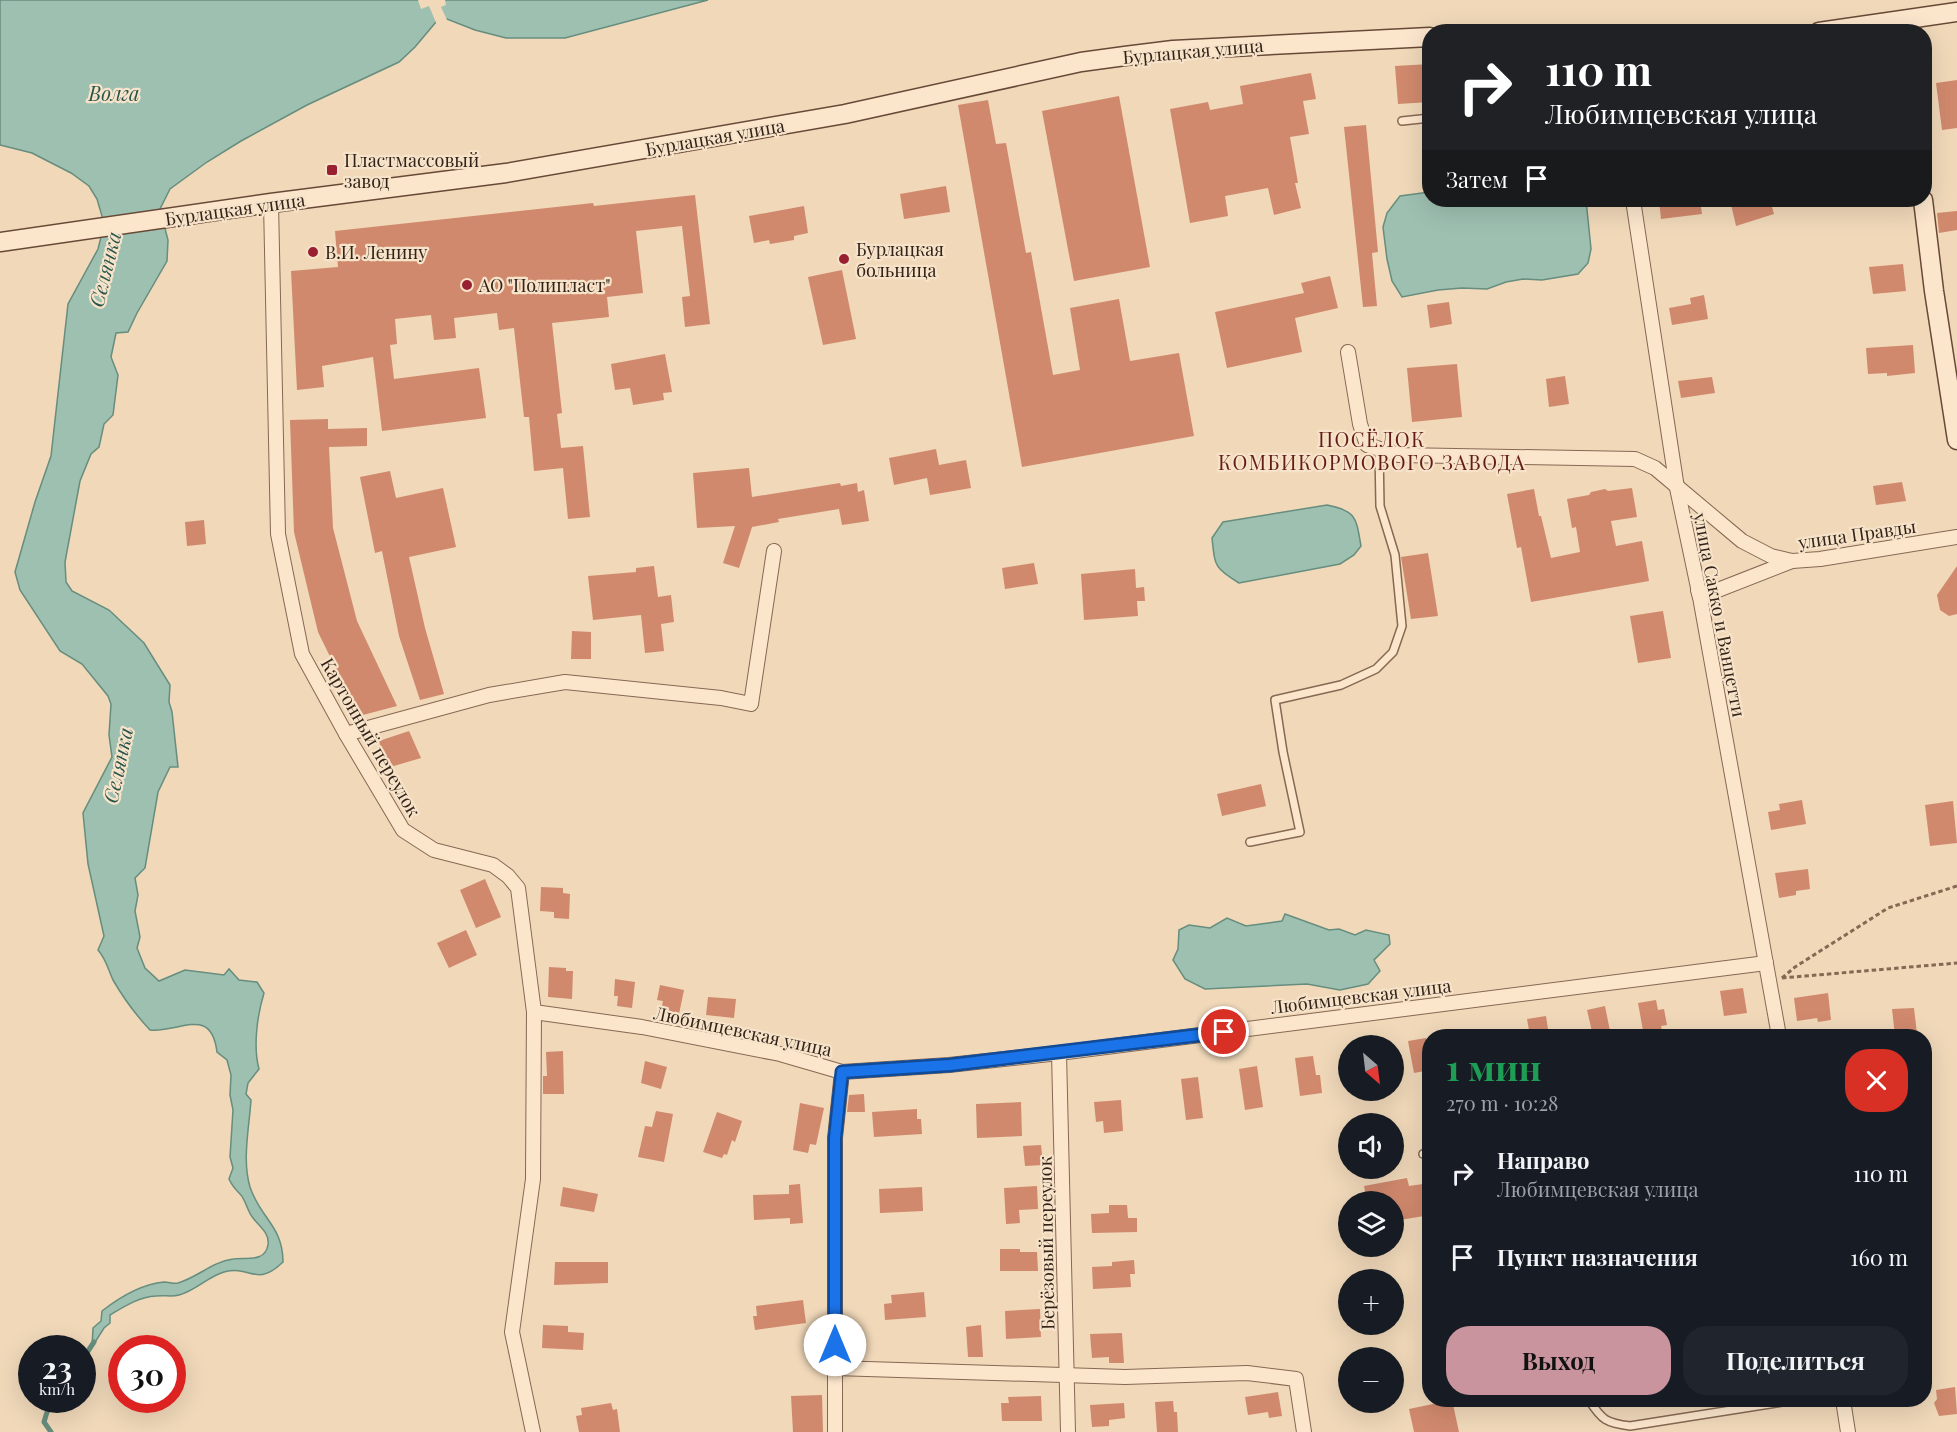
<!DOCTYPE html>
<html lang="ru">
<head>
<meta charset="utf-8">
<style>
	body { margin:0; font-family:"Playfair Display",serif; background:#20242c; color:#f1f3f6; height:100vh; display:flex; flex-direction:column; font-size:22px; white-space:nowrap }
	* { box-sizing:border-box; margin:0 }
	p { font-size:20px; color:#9ea1a6 }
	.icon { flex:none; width:33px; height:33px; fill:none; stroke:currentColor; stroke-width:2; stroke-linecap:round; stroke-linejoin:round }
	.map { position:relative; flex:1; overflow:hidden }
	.drawer { position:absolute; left:1422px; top:1029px; width:510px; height:378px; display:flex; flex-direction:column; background:#171b24; border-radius:24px; box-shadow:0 6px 24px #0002 }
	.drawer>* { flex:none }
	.top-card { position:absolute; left:1422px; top:24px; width:510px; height:183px; border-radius:24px; box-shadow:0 6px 24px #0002; background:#202124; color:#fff; overflow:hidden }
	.needle { width:39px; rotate:152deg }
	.tools { position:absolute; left:1338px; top:1035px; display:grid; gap:12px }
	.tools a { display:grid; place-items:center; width:66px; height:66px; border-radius:50%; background:#171b24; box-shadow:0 6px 24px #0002; font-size:30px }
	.speed { position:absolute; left:18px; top:1335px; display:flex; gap:12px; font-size:30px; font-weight:700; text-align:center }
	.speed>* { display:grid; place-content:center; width:78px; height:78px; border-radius:50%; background:#171b24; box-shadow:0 6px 24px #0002; line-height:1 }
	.speed small { font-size:15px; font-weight:400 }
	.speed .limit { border:9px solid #d22; background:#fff; color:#111 }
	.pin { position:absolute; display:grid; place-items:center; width:51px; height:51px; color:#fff; margin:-26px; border:3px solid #fff; border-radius:50%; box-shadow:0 2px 6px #0007 }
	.me { position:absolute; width:66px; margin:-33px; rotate:0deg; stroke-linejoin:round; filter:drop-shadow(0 0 4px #0008) }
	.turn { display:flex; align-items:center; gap:21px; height:126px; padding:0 24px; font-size:27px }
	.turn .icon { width:78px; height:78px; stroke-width:2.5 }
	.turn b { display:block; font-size:42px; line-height:51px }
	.then { display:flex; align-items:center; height:57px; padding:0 24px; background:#0003; gap:12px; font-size:22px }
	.round { display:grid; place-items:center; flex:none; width:63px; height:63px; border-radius:24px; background:#20242c }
	.overview { display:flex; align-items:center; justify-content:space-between; height:102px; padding:0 24px }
	h1 { font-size:36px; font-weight:700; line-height:45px; color:#1e9e55 }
	.cta { display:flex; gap:12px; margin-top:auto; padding:12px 24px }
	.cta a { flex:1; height:69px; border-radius:24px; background:#c9949d; color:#111; font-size:24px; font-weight:700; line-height:69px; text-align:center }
	.cta a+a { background:#20242c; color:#f1f3f6 }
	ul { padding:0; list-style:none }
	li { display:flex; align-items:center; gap:18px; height:84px; padding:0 24px }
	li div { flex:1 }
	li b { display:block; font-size:22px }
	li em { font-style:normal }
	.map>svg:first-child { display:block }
	.water { fill:#9ec0b1; stroke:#668d7e; stroke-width:1.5 }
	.pier { fill:#f0d8b9 }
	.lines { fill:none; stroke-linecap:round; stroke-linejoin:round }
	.stream { stroke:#668d7e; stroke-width:5 }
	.building { fill:#d0896d }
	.lane-casing { stroke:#866853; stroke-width:10 }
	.street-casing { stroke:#866853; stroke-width:16 }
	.secondary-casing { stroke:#684937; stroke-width:21 }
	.path { stroke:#866853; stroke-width:3; stroke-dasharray:4.5 3; stroke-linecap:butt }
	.lane { stroke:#fbe6cc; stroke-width:7 }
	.street { stroke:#fbe6cc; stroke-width:14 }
	.secondary { stroke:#fbe6cc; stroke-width:18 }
	.route-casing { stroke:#114b97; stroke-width:15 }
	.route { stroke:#1a73e8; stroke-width:10 }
	.poi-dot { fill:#982031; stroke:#f7e3c9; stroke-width:2 }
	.labels { text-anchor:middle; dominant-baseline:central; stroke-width:4.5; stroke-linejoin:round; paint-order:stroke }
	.street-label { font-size:18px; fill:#342319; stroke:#f7e3c9 }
	.poi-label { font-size:18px; fill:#342319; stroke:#f7e3c9; text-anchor:start }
	.water-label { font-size:20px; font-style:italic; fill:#27554c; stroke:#f7e3c9 }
	.neighbourhood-label { font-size:20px; letter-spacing:1.5px; fill:#631c17; stroke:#f7e3c9 }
</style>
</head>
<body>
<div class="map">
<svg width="1957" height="1432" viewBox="0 0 1957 1432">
	<rect width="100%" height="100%" fill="#f0d8b9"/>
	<g class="water">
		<path d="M0,0H708L565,38H506L475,30L447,19L436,22L415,47L399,62L307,105L241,141L207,162L170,189L160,209L168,240L167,261L137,313L128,332L116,333L111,357L118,375L113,415L104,424L99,447L91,454L80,481L65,562L66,582L72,591L109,610L144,643L170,685L169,702L172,712L178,767H170L158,792L145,868L135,878L138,895L135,911L140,937L137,948L145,968L159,981L185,970L224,975L229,969L239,980L257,982L264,993C257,1016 253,1047 259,1069L248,1083L246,1094L251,1100C249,1129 242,1160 250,1187C260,1218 283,1226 283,1262C256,1288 252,1265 224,1272C209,1276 195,1291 179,1295C172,1297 164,1295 156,1296C139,1297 125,1306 110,1315V1323L104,1328L92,1347L93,1328L101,1321L102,1311C120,1297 142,1284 164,1282C169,1282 174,1284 178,1283C198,1277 212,1262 233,1259C245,1257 265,1263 268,1245C270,1233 259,1226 253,1218C247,1211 246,1200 240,1194C235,1189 232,1186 229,1179L233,1168L230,1157L233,1110L230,1095L231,1075L227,1060L217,1052C211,1005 180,1033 150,1030C135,1014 124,999 113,980C108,969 106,959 98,950L104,936L88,864L83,813L112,757L109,735L111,704L108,696L82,664L60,651L20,590L15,572L35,502L51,456L68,304L98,249L102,233V216L97,199L89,186L71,173L32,153L0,145Z"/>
		<polygon points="1429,192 1430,200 1586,200 1591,249 1588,263 1578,274 1542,280 1523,279 1506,282 1487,289 1462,288 1438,290 1402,297 1392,281 1387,259 1383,227 1387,213 1400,196"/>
		<path d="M1327,505C1357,511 1356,518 1361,546L1354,555L1340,564L1239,583C1214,568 1215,566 1212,538L1223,522Z"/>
		<polygon points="1285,914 1329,930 1339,929 1355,935 1366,930 1389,935 1390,944 1374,960 1380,971 1368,984 1340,990 1307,984 1205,989 1185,979 1173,960 1178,949 1179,930 1189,925 1210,928 1227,918 1246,926 1282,921"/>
	</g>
	<polygon class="pier" points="418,0 445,0 446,5 441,7 448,22 437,25 429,6 421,9"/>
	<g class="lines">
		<g class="stream">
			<polyline points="82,1360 94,1342"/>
			<polyline points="51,1432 44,1422 47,1412 57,1400"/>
		</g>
	</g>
	<g class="building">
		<polygon points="1430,64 1430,102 1398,104 1395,66"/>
		<polygon points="1311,73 1316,99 1303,101 1309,134 1290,137 1298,183 1295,183 1301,208 1274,215 1268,188 1225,196 1228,216 1190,223 1170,109 1208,102 1210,110 1243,104 1240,86"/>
		<polygon points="1957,80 1957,128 1942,130 1936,83"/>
		<polygon points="1119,96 1150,267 1074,281 1042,111"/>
		<polygon points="988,100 996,144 1006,143 1026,253 1031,252 1053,375 1080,370 1070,308 1119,299 1130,361 1179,353 1194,436 1022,467 958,105"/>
		<polygon points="1366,125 1378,252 1372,253 1377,306 1363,307 1344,127"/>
		<polygon points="946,186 950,212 904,219 900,194"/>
		<polygon points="695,195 710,324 685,327 682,297 690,296 682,226 636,231 643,293 607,297 609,317 552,323 562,413 557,414 561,448 583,446 590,517 568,519 563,468 534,471 529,417 524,417 514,328 499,330 497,313 454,318 456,338 434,340 431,315 395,319 397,344 390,345 394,379 479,368 486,418 382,431 373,357 322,366 324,387 297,390 291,271 338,267 335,231 593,203 594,206"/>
		<polygon points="1659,200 1700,200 1702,214 1661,219"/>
		<polygon points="1730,200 1770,200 1774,214 1736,226"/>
		<polygon points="804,206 808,233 794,236 794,240 770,244 769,240 754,243 749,216"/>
		<polygon points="1957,211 1957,230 1939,233 1937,213"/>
		<polygon points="1903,264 1906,291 1873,294 1869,267"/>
		<polygon points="842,270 856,339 823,345 808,277"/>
		<polygon points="1330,276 1338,308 1295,318 1302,352 1227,368 1215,312 1304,293 1301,283"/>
		<polygon points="1704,295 1708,319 1672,325 1669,308 1691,304 1690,298"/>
		<polygon points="1449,302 1452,324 1430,328 1427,305"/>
		<polygon points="1913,345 1915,373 1887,376 1887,373 1868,374 1866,348"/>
		<polygon points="665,354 672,392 663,393 664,400 633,405 630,388 615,390 611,364"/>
		<polygon points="1457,364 1462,417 1412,422 1407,368"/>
		<polygon points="1565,376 1569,404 1549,407 1546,379"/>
		<polygon points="1712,377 1715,393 1681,398 1678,381"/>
		<polygon points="328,419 328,429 367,428 367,446 329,447 333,528 357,621 397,706 359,716 318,632 294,532 290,420"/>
		<polygon points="936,449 939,465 966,460 971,488 930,495 927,478 894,485 889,458"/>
		<polygon points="749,468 752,497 840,483 841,486 857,483 858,492 864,490 869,521 842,525 839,509 778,519 779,522 752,527 739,568 723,563 735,526 697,528 693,473"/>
		<polygon points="390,471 396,498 443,488 456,547 409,557 425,628 444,694 420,700 399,636 382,551 375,553 360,477"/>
		<polygon points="1902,482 1906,501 1876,505 1873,486"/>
		<polygon points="1632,488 1637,517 1611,521 1616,546 1642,541 1649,581 1531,602 1521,547 1517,548 1507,494 1534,489 1539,516 1541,516 1551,558 1580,552 1576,527 1572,528 1567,499 1589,495 1591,492 1605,489 1608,491"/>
		<polygon points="204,520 206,544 187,546 185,522"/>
		<polygon points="1428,553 1438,616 1411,619 1401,557"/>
		<polygon points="1034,563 1038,584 1005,589 1002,568"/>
		<polygon points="654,566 658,597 671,595 674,622 661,624 664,651 645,653 641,615 593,620 588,576 636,572 636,568"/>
		<polygon points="1957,566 1957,614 1949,616 1940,610 1937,595"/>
		<polygon points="1135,569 1136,588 1144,587 1145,601 1137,601 1138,616 1084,620 1081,574"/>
		<polygon points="1663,611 1671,658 1638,663 1630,616"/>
		<polygon points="572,631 591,632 591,659 571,659"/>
		<polygon points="409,731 421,758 387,768 379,741"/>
		<polygon points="1261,784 1266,806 1222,816 1217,794"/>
		<polygon points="1802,800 1806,824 1771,830 1768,812 1780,810 1779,804"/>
		<polygon points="1953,801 1957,843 1930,846 1925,805"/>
		<polygon points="1808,869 1810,889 1796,891 1796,895 1779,898 1775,873"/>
		<polygon points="485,879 501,917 476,928 460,890"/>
		<polygon points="541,887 563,888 563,893 570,894 569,919 554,918 554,912 540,911"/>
		<polygon points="466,930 477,955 449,968 437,943"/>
		<polygon points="549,967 566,968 566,971 573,971 572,999 548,997"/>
		<polygon points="615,979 635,982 632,1008 617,1006 618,996 614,996"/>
		<polygon points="660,985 684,990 679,1014 661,1010 663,1001 657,1000"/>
		<polygon points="1743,988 1747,1013 1724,1016 1720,991"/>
		<polygon points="1828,993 1831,1020 1818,1022 1817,1018 1797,1021 1794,998"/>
		<polygon points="708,997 736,999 734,1018 706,1015"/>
		<polygon points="1656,1000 1658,1010 1664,1009 1667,1025 1661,1026 1663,1036 1644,1036 1638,1003"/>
		<polygon points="1605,1006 1611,1036 1593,1036 1587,1010"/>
		<polygon points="1914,1008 1917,1034 1895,1036 1892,1009"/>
		<polygon points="1546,1016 1549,1036 1530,1036 1527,1019"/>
		<polygon points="1426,1038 1430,1055 1430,1070 1414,1073 1408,1041"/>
		<polygon points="563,1051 564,1094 543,1094 543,1076 547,1076 546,1052"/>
		<polygon points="1313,1056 1316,1075 1320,1075 1322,1093 1300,1096 1295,1058"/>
		<polygon points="645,1061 667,1067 661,1089 641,1083"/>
		<polygon points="1257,1066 1263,1107 1245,1110 1239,1069"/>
		<polygon points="1198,1077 1203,1118 1186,1120 1181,1079"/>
		<polygon points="864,1094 865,1112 847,1112 849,1095"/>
		<polygon points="1121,1100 1123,1131 1104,1133 1103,1121 1096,1122 1094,1102"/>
		<polygon points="1021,1102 1022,1136 977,1138 976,1104"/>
		<polygon points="800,1103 824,1108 816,1145 810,1144 808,1153 793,1150"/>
		<polygon points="917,1109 917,1119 921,1119 922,1134 874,1137 872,1112"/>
		<polygon points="656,1111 673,1114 664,1162 638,1157 645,1126 652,1127"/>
		<polygon points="717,1112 742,1121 735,1142 732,1140 727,1155 724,1154 722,1158 703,1152"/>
		<polygon points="1041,1145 1043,1165 1025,1166 1023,1146"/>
		<polygon points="1407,1178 1409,1186 1430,1183 1430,1215 1394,1221 1394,1202 1367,1202 1364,1186"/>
		<polygon points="800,1184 803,1223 790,1224 790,1218 754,1220 753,1195 789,1194 789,1185"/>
		<polygon points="1037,1186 1038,1209 1019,1210 1020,1223 1006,1224 1004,1188"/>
		<polygon points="563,1187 598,1194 594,1212 560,1206"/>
		<polygon points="922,1187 923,1211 880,1213 879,1189"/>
		<polygon points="1109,1205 1127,1205 1128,1218 1137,1218 1137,1232 1092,1233 1091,1214 1109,1213"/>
		<polygon points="1000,1249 1020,1249 1020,1252 1037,1252 1038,1271 1000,1271"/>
		<polygon points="1134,1260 1135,1274 1130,1274 1131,1287 1093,1289 1092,1267 1112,1266 1112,1262"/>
		<polygon points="555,1262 608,1262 608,1283 554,1285"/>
		<polygon points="924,1292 926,1317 885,1320 884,1304 892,1303 891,1295"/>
		<polygon points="803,1300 806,1323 755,1330 753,1316 757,1316 756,1306"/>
		<polygon points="1040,1309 1041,1337 1006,1339 1005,1311"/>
		<polygon points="543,1325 568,1326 568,1332 584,1333 583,1350 542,1348"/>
		<polygon points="981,1325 983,1357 968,1357 966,1327"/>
		<polygon points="1122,1333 1124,1363 1109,1363 1109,1357 1092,1358 1090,1334"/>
		<polygon points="1955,1387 1957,1414 1939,1416 1934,1403 1937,1399 1936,1390"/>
		<polygon points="1278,1392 1282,1416 1269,1418 1268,1412 1248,1415 1245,1397"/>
		<polygon points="822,1395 823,1432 793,1432 791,1396"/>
		<polygon points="1041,1396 1042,1421 1002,1421 1001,1403 1009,1403 1008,1397"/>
		<polygon points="1452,1400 1459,1432 1414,1432 1409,1409"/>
		<polygon points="1173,1401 1174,1412 1177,1412 1178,1432 1157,1432 1155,1402"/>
		<polygon points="611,1403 613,1410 617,1409 620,1432 579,1432 576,1416 582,1415 581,1408"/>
		<polygon points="1124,1403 1125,1418 1109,1420 1109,1426 1092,1427 1090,1405"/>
	</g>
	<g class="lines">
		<g class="lane-casing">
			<g id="lane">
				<polyline points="1402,121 1430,118"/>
				<polyline points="1250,842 1300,832 1283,752 1275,700 1341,685 1376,669 1393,652 1402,626 1395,555 1380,506 1379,449"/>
				<polyline points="1423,1154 1430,1154"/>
				<path d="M1589,1400C1602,1420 1606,1423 1630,1426L1795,1400"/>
			</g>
		</g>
		<g class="street-casing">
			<g id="street">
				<polyline points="1633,200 1677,488 1700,597 1779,1036"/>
				<polyline points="271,203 278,534 302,654 346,734 403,830 434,850 493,865 508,876 518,888 534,1012 533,1179 512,1332 533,1432"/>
				<polyline points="1348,352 1360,424 1367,445 1399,455 1635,459 1655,468 1742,541 1771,556 1792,561 1820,559 1957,537"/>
				<polyline points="1698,590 1700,597 1792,561"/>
				<polyline points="346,734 489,695 565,682 721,698 751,704 774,551"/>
				<polyline points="534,1012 642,1027 780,1054 842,1072 949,1065 1059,1053 1766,963"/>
				<polyline points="1059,1053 1068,1432"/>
				<polyline points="835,1368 1125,1377 1247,1373 1296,1379 1304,1432"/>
				<polyline points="1843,1400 1848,1432"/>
				<polyline points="835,1432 835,1138 842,1072"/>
			</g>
		</g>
		<g class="secondary-casing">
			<g id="secondary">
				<polyline points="1819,32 1957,12"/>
				<polyline points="1923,200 1934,291 1957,440"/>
				<polyline points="0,242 271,203 506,173 845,114 1081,62 1125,56 1173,50 1430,37"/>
			</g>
		</g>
		<g class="path">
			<polyline points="1782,978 1795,967 1888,908 1957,886"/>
			<polyline points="1782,978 1957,963"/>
		</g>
		<use href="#lane" class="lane"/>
		<use href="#street" class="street"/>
		<use href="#secondary" class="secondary"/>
	</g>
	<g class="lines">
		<g class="route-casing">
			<polyline id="route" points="835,1345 835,1138 842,1072 950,1065 1224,1032"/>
		</g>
		<use href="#route" class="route"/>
	</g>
	<g class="poi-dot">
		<rect x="326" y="164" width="12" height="12" rx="3"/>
		<circle cx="313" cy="252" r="6"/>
		<circle cx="844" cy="259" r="6"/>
		<circle cx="467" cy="285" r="6"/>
	</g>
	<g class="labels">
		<g class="street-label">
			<text transform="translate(1193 51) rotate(-5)">Бурлацкая улица</text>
			<text transform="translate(715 137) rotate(-10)">Бурлацкая улица</text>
			<text transform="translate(235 209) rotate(-8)">Бурлацкая улица</text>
			<text transform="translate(1857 534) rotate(-8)">улица Правды</text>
			<text transform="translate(1720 615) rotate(79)">улица Сакко и Ванцетти</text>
			<text transform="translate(371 737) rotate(60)">Картонный переулок</text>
			<text transform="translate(1361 996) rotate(-7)">Любимцевская улица</text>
			<text transform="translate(743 1031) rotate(12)">Любимцевская улица</text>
			<text transform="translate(1046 1243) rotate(-91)">Берёзовый переулок</text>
		</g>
		<g class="poi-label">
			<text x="344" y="160">Пластмассовый<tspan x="344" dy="21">завод</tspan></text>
			<text x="856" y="249">Бурлацкая<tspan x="856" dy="21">больница</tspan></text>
			<text x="325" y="252">В.И. Ленину</text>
			<text x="479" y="285">АО "Полипласт"</text>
		</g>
		<g class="water-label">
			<text x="114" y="92">Волга</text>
			<text transform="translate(104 269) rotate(-76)">Селянка</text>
			<text transform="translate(117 765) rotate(-78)">Селянка</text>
		</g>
		<g class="neighbourhood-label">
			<text x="1372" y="438">ПОСЁЛОК<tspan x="1372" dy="23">КОМБИКОРМОВОГО ЗАВОДА</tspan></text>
		</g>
	</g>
</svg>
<div class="tools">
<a><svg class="needle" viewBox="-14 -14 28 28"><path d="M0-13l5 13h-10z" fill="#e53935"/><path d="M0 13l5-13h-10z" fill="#9ea1a6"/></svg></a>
<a><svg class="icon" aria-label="sound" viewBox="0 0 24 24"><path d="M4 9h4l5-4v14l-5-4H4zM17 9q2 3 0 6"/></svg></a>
<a><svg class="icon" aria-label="layers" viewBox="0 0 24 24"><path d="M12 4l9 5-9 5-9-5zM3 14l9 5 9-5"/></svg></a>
<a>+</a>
<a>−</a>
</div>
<div class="speed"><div>23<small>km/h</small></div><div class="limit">30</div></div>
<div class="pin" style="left:1224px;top:1032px;background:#d93025"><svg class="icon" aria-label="arrive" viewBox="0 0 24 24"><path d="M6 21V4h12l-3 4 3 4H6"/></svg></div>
<svg class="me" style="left:835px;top:1345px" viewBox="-20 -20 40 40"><circle r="19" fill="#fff"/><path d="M0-13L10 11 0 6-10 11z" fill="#1a73e8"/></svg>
<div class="top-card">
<div class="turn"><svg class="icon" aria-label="right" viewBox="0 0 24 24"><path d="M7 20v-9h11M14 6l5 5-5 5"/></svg><div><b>110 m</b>Любимцевская улица</div></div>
<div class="then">Затем<svg class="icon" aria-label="arrive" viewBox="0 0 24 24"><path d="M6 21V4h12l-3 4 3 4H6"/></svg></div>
</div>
<section class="drawer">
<div class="overview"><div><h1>1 мин</h1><p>270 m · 10:28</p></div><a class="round" style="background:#d93025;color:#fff"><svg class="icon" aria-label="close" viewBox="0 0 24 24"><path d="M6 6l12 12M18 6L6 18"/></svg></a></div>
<ul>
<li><svg class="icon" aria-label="right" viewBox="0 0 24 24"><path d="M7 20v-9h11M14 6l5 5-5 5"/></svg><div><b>Направо</b><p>Любимцевская улица</p></div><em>110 m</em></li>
<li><svg class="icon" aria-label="arrive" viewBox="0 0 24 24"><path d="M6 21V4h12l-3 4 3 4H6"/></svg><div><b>Пункт назначения</b></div><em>160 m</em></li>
</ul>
<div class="cta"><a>Выход</a><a>Поделиться</a></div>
</section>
</div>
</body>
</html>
